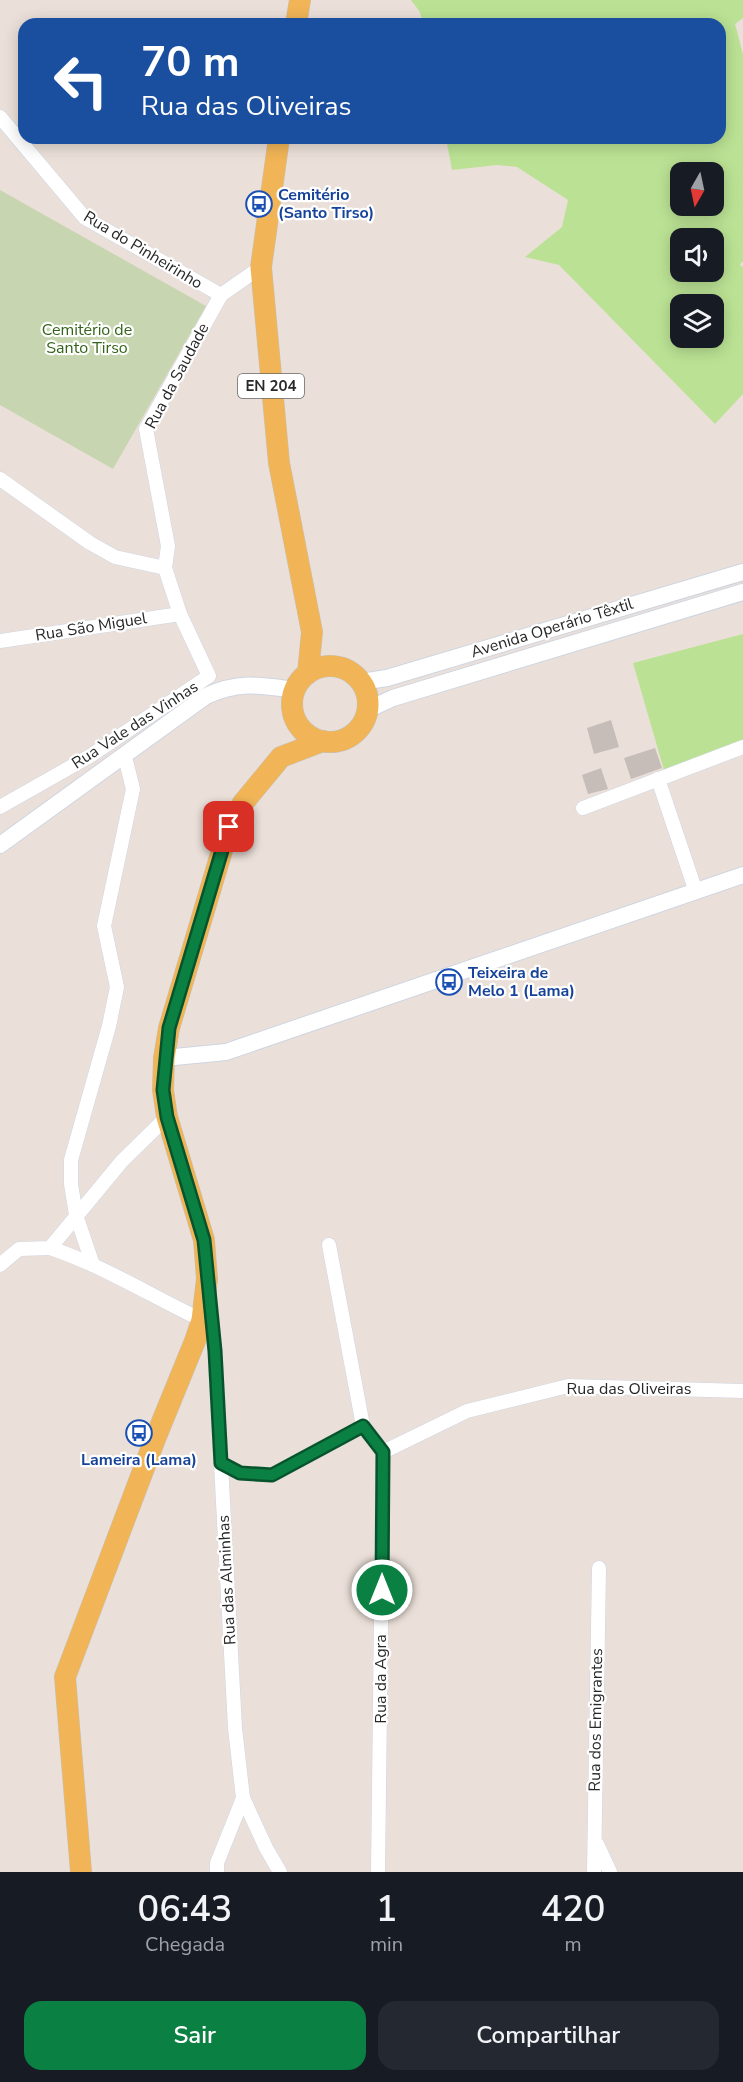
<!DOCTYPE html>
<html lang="pt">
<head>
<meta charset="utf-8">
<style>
	body { margin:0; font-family:"Nunito Sans",sans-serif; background:#242831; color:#f1f3f6; height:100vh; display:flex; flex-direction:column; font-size:22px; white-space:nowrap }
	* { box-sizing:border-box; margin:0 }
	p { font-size:20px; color:#9ea1a6 }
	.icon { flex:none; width:33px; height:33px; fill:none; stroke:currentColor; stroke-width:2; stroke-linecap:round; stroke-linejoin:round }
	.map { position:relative; height:1872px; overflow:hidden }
	.sheet { display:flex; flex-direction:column; background:#171b24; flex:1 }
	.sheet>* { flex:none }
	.banner { position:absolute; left:18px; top:18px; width:708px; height:126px; border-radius:18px; box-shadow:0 3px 15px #0003; background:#1a4fa0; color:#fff; overflow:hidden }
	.needle { width:39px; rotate:189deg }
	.controls { position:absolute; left:670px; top:162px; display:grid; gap:12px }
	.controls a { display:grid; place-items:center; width:54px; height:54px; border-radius:12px; background:#171b24; box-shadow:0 3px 15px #0003; font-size:30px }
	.pin { position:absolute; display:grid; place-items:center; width:51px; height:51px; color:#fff; margin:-26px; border-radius:12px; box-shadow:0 3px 9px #0006 }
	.me { position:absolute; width:66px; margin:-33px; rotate:0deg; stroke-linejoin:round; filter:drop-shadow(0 0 4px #0008) }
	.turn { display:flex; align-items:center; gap:21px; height:126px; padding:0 24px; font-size:27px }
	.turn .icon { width:78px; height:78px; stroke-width:2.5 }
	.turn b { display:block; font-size:42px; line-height:51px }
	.eta { display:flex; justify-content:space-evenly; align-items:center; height:102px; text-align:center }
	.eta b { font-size:36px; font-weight:600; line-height:42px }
	.cta { display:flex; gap:12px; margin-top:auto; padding:12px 24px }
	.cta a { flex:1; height:69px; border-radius:18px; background:#0b8043; color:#fff; font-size:24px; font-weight:600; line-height:69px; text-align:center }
	.cta a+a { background:#242831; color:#f1f3f6 }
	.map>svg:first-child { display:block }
	.green { fill:#bbe294; fill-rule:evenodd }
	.cemetery { fill:#c7d5b0 }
	.building { fill:#c6bdb9 }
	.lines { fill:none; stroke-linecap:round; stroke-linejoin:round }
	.minor-casing { stroke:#ced5e1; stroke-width:15 }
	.tertiary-casing { stroke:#ced5e1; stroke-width:18 }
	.primary-casing { stroke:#c3c3c3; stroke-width:22 }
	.minor { stroke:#fff; stroke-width:14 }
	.tertiary { stroke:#fff; stroke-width:16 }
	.primary { stroke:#f1b557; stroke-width:21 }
	.route-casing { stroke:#07532c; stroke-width:15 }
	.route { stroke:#0b8043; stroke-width:10 }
	.labels { text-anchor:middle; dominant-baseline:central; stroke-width:4.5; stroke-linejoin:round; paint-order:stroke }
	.shield { fill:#fff; stroke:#686868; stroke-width:1.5 }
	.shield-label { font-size:15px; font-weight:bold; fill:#282828 }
	.transit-label { font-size:16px; font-weight:bold; fill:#164399; stroke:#fff; text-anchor:start }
	.street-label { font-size:16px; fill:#282828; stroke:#fff }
	.park-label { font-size:16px; fill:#346419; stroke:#fff }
</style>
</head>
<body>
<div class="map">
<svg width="743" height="1872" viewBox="0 0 743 1872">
	<rect width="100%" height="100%" fill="#ebe0d9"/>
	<g class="green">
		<path d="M411,0H743V18L735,24L743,54V261L740,265L743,267V394L715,424L559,265L525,257L562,227L568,200L517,167L497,165L452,170L446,138H720V24H423L420,12ZM681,172H714V206H681ZM681,238H714V272H681ZM681,304H714V338H681Z"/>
		<polygon points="743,634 743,740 664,770 633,663"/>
	</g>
	<polygon class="cemetery" points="0,190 206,306 113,469 0,405"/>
	<g class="building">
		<polygon points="611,720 619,747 594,754 587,728"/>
		<polygon points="655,748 662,768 631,779 624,758"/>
		<polygon points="601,768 608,789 588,794 582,775"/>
	</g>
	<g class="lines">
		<g class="minor-casing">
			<g id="minor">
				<polyline points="0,117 85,218 221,295"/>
				<polyline points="0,479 90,543 115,557 165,568"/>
				<polyline points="0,641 180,614"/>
				<polyline points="658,779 696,892"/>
				<polyline points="0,807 90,756 209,676 180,614 165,568 168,546 146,429 221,295 261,267"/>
				<polyline points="583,808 743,747"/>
				<polyline points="329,1245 363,1426 383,1452 378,1872"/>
				<path d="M50,1248C104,1266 151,1296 202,1320"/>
				<polyline points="0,1265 19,1249 50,1248 122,1161 167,1117"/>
				<polyline points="93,1265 76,1215 71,1184 71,1160 109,1026 117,987 104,926 133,789 125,757"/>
				<polyline points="210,1305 215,1351 235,1728 243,1798 266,1848 280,1872"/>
				<polyline points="383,1452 467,1411 568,1386 743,1391"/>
				<polyline points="221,1463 240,1473 272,1475 363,1426"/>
				<polyline points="597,1844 610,1872"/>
				<polyline points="217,1872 217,1863 243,1798"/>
				<polyline points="594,1872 599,1568"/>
			</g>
		</g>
		<g class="tertiary-casing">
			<g id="tertiary">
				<polyline points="361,682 387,678 743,572"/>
				<polyline points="367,710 393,698 743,592"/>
				<path d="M0,845L206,696C239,681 260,685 294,690"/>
				<polyline points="164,1058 226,1052 743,875"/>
			</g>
		</g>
		<g class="primary-casing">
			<g id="primary">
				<polyline points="296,24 300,0"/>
				<polyline points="279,138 261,267 279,463 312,632 308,673"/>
				<circle cx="330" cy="704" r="38"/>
				<polyline points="81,1872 65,1677 155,1439 195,1341 202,1320 207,1279 204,1240 167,1117 163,1090 164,1058 169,1028 229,827 243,803 281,757 323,741"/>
			</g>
		</g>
		<use href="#minor" class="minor"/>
		<use href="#tertiary" class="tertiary"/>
		<use href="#primary" class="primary"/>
	</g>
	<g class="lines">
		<g class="route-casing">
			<polyline id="route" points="229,827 169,1028 163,1090 167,1117 204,1240 215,1351 221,1463 240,1473 272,1475 363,1426 383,1452 382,1590"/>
		</g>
		<use href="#route" class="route"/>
	</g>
	<defs>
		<g id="bus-ring" transform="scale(1.35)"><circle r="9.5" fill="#fff" stroke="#1a4fb4" stroke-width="1.5"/><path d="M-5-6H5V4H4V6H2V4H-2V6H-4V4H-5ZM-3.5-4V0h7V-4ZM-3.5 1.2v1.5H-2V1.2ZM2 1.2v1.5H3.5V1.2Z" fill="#1a4fb4"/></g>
	</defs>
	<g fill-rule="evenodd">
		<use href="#bus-ring" x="259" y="204"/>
		<use href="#bus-ring" x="449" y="982"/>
		<use href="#bus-ring" x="139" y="1433"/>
	</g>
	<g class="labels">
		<rect class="shield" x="238" y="374" width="66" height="24" rx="4.5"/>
		<g class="shield-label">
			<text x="271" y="386">EN 204</text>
		</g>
		<g class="transit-label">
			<text x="278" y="195">Cemitério<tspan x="278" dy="18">(Santo Tirso)</tspan></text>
			<text x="468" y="973">Teixeira de<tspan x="468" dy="18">Melo 1 (Lama)</tspan></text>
			<text x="139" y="1460" text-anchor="middle">Lameira (Lama)</text>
		</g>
		<g class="street-label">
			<text transform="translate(143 250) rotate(31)">Rua do Pinheirinho</text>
			<text transform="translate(177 376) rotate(-62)">Rua da Saudade</text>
			<text transform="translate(91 627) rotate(-9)">Rua São Miguel</text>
			<text transform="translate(552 628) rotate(-17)">Avenida Operário Têxtil</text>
			<text transform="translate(135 725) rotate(-33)">Rua Vale das Vinhas</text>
			<text x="629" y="1389">Rua das Oliveiras</text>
			<text transform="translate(227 1580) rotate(-93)">Rua das Alminhas</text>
			<text transform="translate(381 1679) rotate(-90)">Rua da Agra</text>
			<text transform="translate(596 1720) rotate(-89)">Rua dos Emigrantes</text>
		</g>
		<g class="park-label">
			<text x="87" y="330">Cemitério de<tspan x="87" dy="18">Santo Tirso</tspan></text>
		</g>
	</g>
</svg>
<div class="controls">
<a><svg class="needle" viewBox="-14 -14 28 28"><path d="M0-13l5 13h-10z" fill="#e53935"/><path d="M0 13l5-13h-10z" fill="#9ea1a6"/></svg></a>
<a><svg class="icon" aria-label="sound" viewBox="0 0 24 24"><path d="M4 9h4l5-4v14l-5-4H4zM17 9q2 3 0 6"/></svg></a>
<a><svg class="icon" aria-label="layers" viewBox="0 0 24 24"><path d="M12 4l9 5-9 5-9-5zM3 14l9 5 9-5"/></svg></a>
</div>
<div class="pin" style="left:229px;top:827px;background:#d93025"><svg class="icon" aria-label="arrive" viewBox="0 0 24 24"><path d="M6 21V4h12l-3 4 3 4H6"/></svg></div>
<svg class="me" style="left:382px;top:1590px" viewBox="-20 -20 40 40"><circle r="17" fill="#0b8043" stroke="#fff" stroke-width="3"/><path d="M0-11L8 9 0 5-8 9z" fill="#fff"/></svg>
<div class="banner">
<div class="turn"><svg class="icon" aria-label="left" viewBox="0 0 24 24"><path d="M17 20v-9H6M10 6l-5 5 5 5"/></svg><div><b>70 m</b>Rua das Oliveiras</div></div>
</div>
</div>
<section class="sheet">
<div class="eta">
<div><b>06:43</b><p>Chegada</p></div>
<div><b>1</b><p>min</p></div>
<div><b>420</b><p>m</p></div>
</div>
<div class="cta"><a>Sair</a><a>Compartilhar</a></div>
</section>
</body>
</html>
